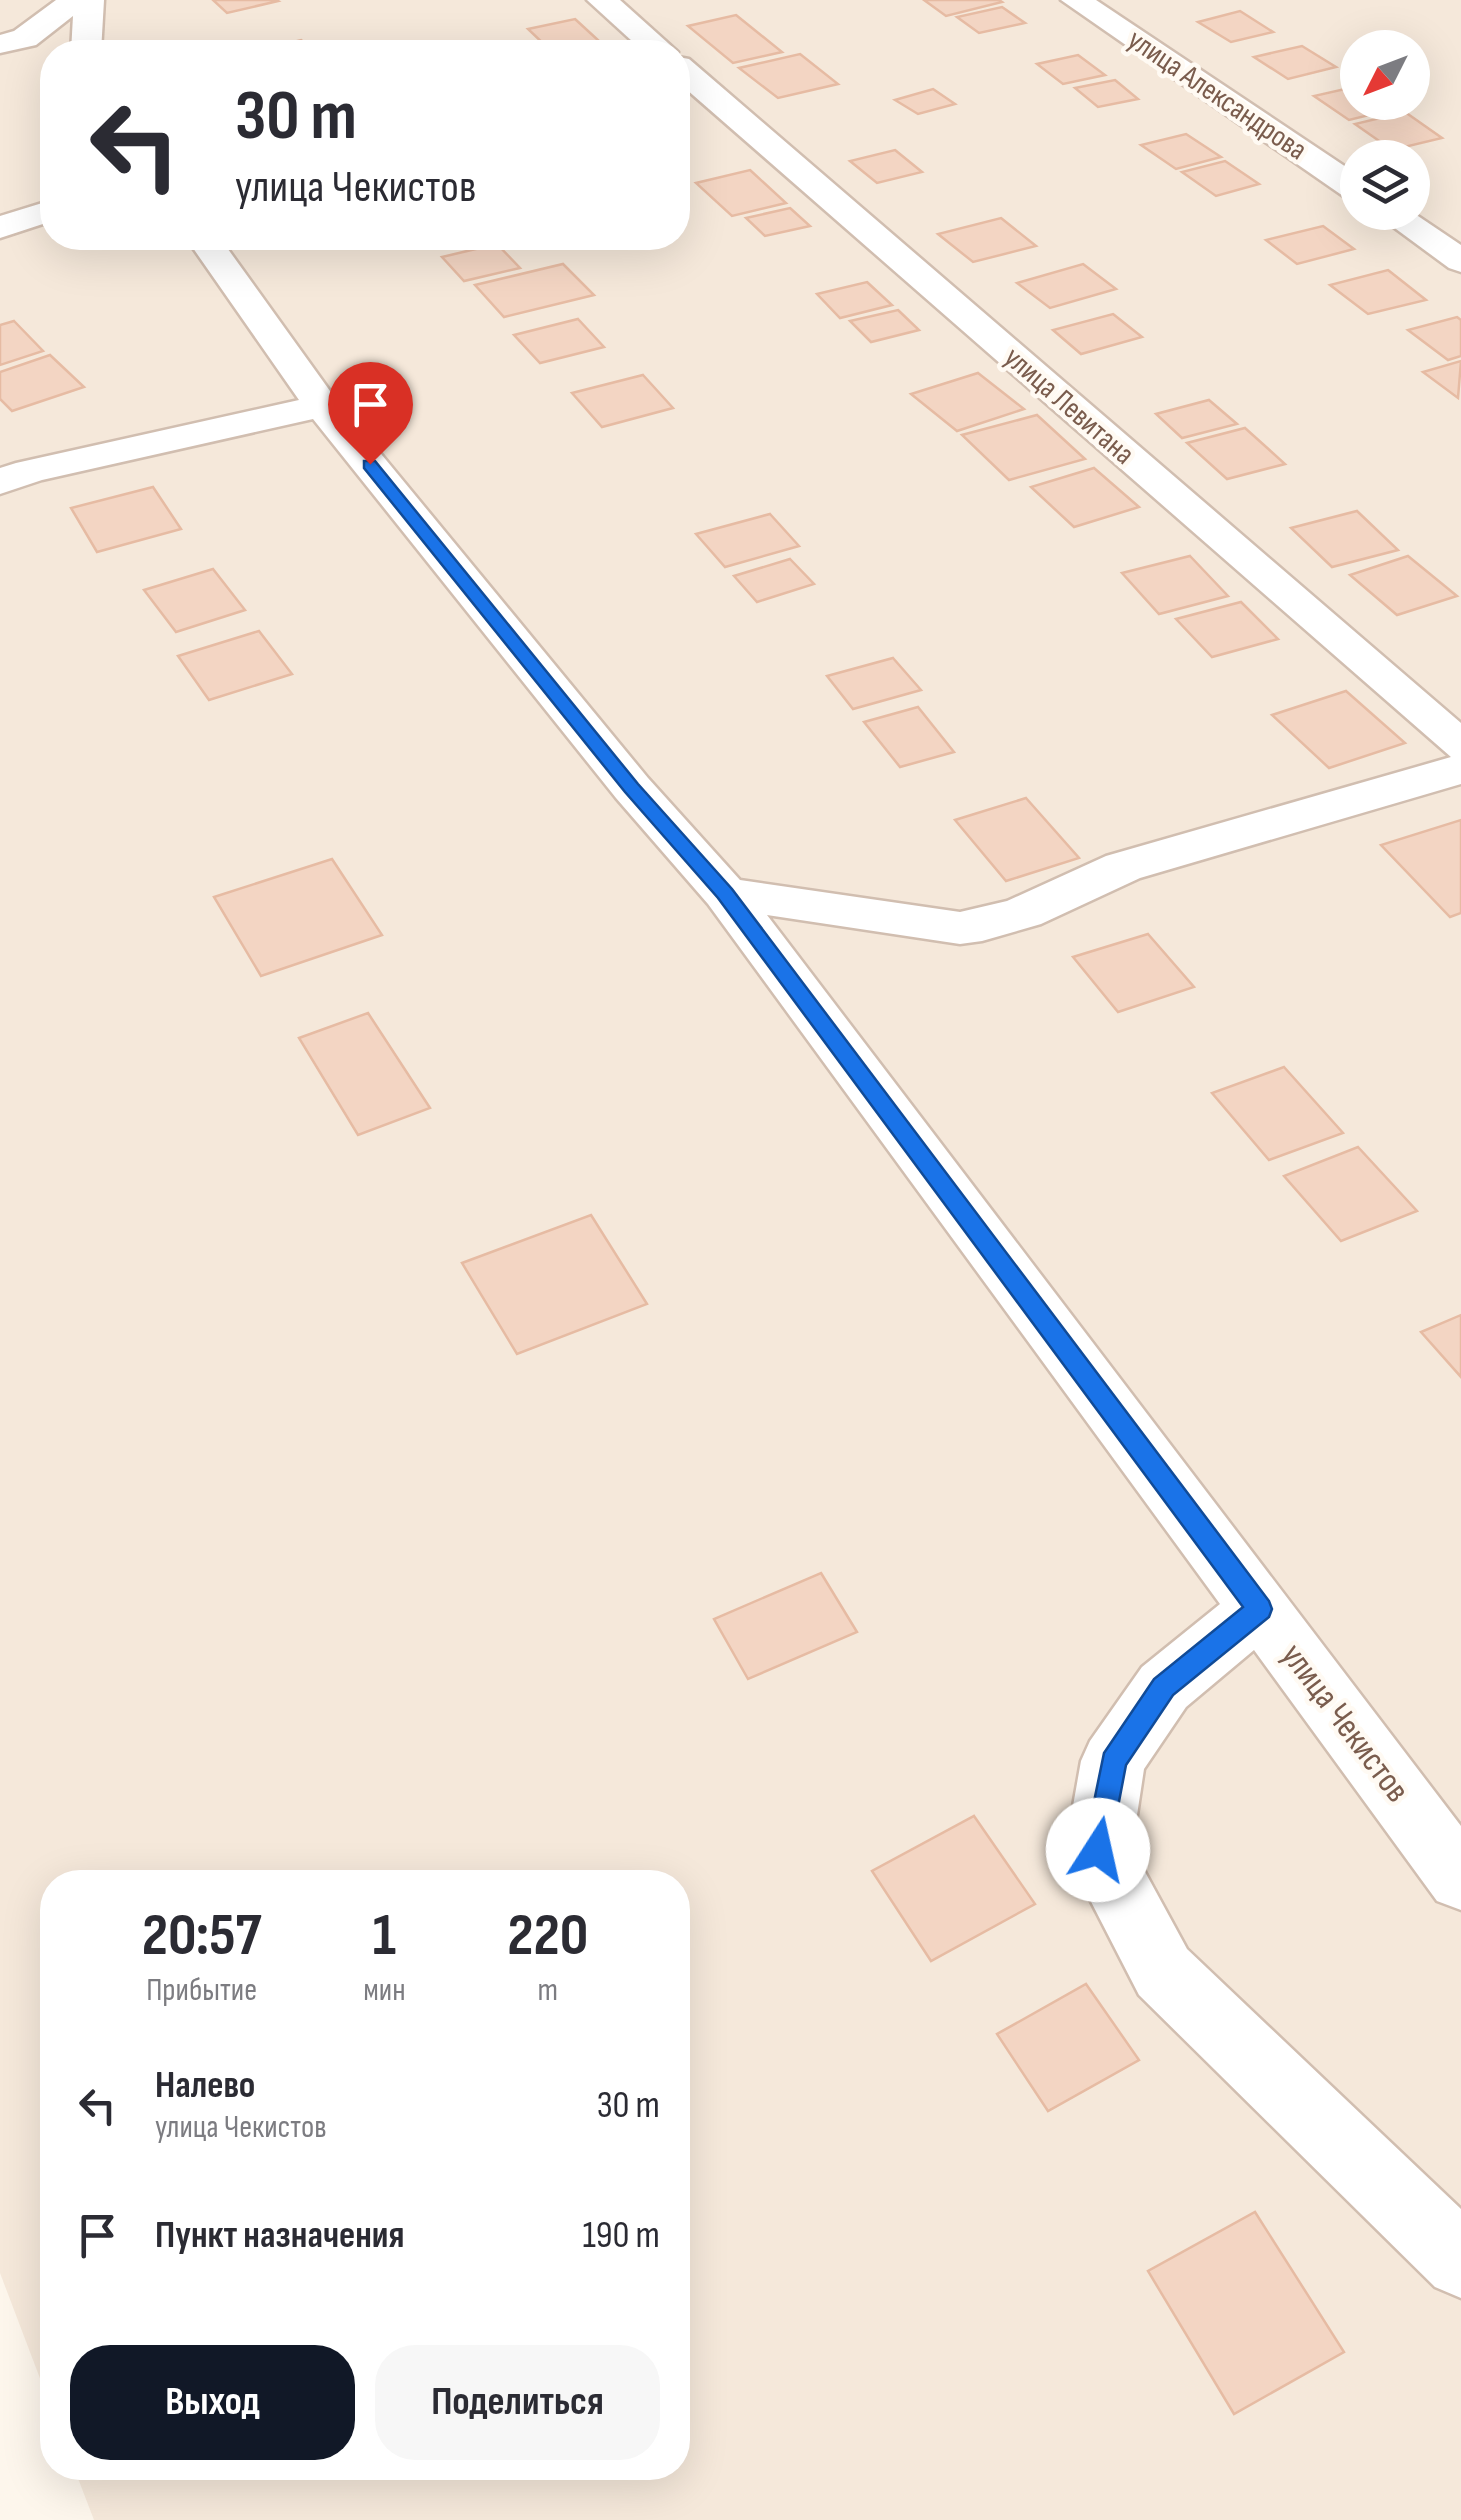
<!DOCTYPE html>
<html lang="ru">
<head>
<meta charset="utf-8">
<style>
	body { margin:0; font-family:"Sofia Sans Condensed",sans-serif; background:#f7f7f7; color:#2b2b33; height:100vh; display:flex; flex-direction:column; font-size:38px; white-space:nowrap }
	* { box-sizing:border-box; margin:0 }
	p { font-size:32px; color:#7c7c81 }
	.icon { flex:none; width:55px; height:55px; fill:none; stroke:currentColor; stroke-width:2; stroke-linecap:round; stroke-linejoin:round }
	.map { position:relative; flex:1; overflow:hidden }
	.side { position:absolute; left:40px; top:1870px; width:650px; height:610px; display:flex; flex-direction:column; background:#fff; border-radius:40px; box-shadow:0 10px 40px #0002 }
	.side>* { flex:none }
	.guide { position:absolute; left:40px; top:40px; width:650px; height:210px; border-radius:40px; box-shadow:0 10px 40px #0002; background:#fff; color:#2b2b33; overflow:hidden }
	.needle { width:65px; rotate:228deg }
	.tools { position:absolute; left:1340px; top:30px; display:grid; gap:20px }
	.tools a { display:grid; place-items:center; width:90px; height:90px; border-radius:50%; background:#fff; box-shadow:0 10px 40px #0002; font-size:50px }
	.pin { position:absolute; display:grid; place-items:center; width:85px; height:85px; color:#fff; margin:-102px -42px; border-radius:50% 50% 50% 0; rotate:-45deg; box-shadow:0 0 10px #0007 }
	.pin .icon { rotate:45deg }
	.me { position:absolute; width:110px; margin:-55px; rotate:10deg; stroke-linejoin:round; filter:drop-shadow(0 0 8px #0008) }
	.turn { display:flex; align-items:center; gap:35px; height:210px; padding:0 30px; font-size:45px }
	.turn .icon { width:130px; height:130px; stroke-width:2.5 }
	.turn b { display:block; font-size:70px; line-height:85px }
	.eta { display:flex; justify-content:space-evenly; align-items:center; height:170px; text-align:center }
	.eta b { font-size:60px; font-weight:700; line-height:70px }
	.cta { display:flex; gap:20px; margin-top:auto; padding:20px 30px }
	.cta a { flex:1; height:115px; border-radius:40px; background:#111827; color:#fff; font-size:40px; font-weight:700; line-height:115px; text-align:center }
	.cta a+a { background:#f7f7f7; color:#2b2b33 }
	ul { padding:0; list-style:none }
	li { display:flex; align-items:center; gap:30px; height:130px; padding:0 30px }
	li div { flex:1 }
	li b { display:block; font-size:38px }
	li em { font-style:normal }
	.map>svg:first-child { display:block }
	.residential { fill:#f5e8da; fill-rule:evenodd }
	.building { fill:#f3d5c3; stroke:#e6bba3; stroke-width:2.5 }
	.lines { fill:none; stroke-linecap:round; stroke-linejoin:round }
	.minor-casing { stroke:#d1beb0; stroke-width:5 }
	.minor { fill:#fff; fill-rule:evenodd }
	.route { fill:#1a73e8; stroke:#114b97; stroke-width:2.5 }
	.labels { text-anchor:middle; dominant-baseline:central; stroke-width:9; stroke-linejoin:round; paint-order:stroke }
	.far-street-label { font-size:30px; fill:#7a5c4d; stroke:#fffaf3 }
	.street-label { font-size:35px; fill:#7a5c4d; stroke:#fffaf3 }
</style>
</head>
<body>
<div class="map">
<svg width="1461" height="2520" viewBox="0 0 1461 2520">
	<rect width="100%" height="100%" fill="#fdf6ec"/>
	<path class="residential" d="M0,0H1461V2520H94L74,2468H678V1882H52V2410L0,2273ZM1358,48H1412V102H1358ZM52,52H678V238H52ZM1358,158H1412V212H1358Z"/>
	<g class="building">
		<polygon points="213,0 276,0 278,1 227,13"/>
		<polygon points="924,0 999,0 1002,2 946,16"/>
		<polygon points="1002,7 1025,23 979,33 957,17"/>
		<polygon points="1240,11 1273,32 1231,42 1198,22"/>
		<polygon points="736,15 782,52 733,63 688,26"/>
		<polygon points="575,19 599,41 551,51 528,29"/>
		<polygon points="301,40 311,49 336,43 347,52 284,52 277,46"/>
		<polygon points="606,44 615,52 563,52"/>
		<polygon points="1302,46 1336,67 1288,79 1254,57"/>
		<polygon points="800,54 838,84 778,98 739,68"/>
		<polygon points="1078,55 1105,75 1063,84 1037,64"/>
		<polygon points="1115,80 1138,99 1098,107 1075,88"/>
		<polygon points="1358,86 1358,102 1389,102 1398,108 1349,120 1314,96"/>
		<polygon points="933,89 955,104 918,114 895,100"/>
		<polygon points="1405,112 1442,138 1392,150 1355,124"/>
		<polygon points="1186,134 1221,157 1176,169 1141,145"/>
		<polygon points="895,150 922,172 877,183 850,161"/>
		<polygon points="1225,161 1259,184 1216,196 1182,172"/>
		<polygon points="750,170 786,203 732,216 696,183"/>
		<polygon points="790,208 810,226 765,236 746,218"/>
		<polygon points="1001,218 1036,246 973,262 938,234"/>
		<polygon points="1323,226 1354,249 1297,264 1266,240"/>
		<polygon points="497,244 520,268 464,281 442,257"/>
		<polygon points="563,264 594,295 504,317 475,285"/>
		<polygon points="1083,264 1116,289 1050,308 1017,283"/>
		<polygon points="1388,270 1426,300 1368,314 1330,285"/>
		<polygon points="867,282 892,305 840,318 817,294"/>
		<polygon points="898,310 919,330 871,342 850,321"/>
		<polygon points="1113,314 1142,337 1081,354 1053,330"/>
		<polygon points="1457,317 1461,320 1461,356 1448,360 1408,330"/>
		<polygon points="578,319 604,347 540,363 514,335"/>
		<polygon points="14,321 43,351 0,365 0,325"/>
		<polygon points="50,355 84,387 12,411 0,399 0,372"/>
		<polygon points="1461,361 1458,398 1423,372"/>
		<polygon points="978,373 1024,409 957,431 911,394"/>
		<polygon points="643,375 673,408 602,427 572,393"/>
		<polygon points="1209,400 1237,424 1182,438 1156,414"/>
		<polygon points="1037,415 1085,459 1009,480 962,435"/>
		<polygon points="1245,428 1285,464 1227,479 1187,443"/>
		<polygon points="1094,468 1139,507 1074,527 1031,487"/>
		<polygon points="153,487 181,529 97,552 71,508"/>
		<polygon points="1357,511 1398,550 1332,567 1291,528"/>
		<polygon points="770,514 799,546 725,567 696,534"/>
		<polygon points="1190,556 1228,596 1159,614 1122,573"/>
		<polygon points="1408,556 1457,596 1397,615 1350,575"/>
		<polygon points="790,559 814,584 757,602 734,576"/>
		<polygon points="213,569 245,610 176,632 144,590"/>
		<polygon points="1241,602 1278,639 1212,657 1176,619"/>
		<polygon points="259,631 292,674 209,700 178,656"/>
		<polygon points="893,658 921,690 853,709 827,676"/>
		<polygon points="1346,691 1405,743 1329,768 1272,715"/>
		<polygon points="918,707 954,752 900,767 864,722"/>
		<polygon points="1026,798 1079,858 1006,881 955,820"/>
		<polygon points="1461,820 1461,913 1450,917 1381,845"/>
		<polygon points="332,859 382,935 261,976 214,897"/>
		<polygon points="1148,934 1194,987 1118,1012 1073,957"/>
		<polygon points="368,1013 430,1108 358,1135 299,1038"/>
		<polygon points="1284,1067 1343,1133 1269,1160 1212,1093"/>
		<polygon points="1358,1147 1417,1211 1341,1241 1284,1176"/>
		<polygon points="591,1215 647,1304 517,1354 462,1263"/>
		<polygon points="1461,1315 1461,1377 1421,1332"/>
		<polygon points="821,1573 857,1632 748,1679 714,1619"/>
		<polygon points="974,1816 1035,1904 931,1961 872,1871"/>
		<polygon points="1086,1984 1139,2060 1048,2111 997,2034"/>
		<polygon points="1255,2212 1344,2352 1234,2414 1148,2271"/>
	</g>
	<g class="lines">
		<g class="minor-casing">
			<g id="minor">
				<polygon points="56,0 104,0 101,52 71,52 73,16 36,45 0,53 0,35 14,31"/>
				<polygon points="587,0 620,0 678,52 644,52"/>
				<polygon points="1061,0 1096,0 1358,175 1358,201 1346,198"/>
				<polygon points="678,57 689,59 1461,723 1461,784 1140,878 1041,924 982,941 960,944 767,915 1461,1826 1461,1910 1437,1901 1254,1650 1186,1707 1144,1769 1132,1848 1187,1949 1461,2209 1461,2298 1435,2287 1139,1995 1065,1851 1081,1761 1090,1741 1142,1667 1220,1604 708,904 616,798 313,419 42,480 0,494 0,468 16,463 299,400 186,238 220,238 335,398 648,778 740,880 960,912 1007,901 1106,856 1451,757 678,82"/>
				<polygon points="52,200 52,221 0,238 0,216"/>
				<polygon points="1373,212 1412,212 1461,245 1461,272 1449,268"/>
			</g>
		</g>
		<use href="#minor" class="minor"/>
	</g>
	<polygon class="route" points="364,461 375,461 638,784 732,889 1269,1601 1272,1609 1269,1617 1173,1695 1126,1765 1108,1859 1098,1863 1088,1859 1084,1850 1104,1753 1154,1679 1243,1607 718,898 625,792 364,468"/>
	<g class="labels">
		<g class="far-street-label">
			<text transform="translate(1217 95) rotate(34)">улица Александрова</text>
			<text transform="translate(1069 406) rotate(41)">улица Левитана</text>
		</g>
		<g class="street-label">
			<text transform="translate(1345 1723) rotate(53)">улица Чекистов</text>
		</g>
	</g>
</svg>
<div class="tools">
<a><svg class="needle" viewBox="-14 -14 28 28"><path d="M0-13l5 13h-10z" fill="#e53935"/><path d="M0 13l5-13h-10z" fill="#7c7c81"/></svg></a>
<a><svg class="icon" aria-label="layers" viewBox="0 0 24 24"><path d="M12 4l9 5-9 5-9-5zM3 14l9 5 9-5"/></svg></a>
</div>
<div class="pin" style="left:370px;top:464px;background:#d93025"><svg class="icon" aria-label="arrive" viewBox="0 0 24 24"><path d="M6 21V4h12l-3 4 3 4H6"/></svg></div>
<svg class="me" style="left:1098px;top:1850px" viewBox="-20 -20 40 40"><circle r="19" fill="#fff"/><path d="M0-13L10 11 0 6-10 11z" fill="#1a73e8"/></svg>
<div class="guide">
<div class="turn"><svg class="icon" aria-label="left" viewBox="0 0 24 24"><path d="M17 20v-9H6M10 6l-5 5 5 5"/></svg><div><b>30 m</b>улица Чекистов</div></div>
</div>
<section class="side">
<div class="eta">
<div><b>20:57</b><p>Прибытие</p></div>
<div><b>1</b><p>мин</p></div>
<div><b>220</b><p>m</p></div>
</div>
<ul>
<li><svg class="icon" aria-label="left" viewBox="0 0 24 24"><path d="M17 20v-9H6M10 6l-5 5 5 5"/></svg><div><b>Налево</b><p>улица Чекистов</p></div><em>30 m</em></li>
<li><svg class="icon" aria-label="arrive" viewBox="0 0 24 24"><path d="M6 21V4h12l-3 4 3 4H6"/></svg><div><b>Пункт назначения</b></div><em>190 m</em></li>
</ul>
<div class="cta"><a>Выход</a><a>Поделиться</a></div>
</section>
</div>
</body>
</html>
